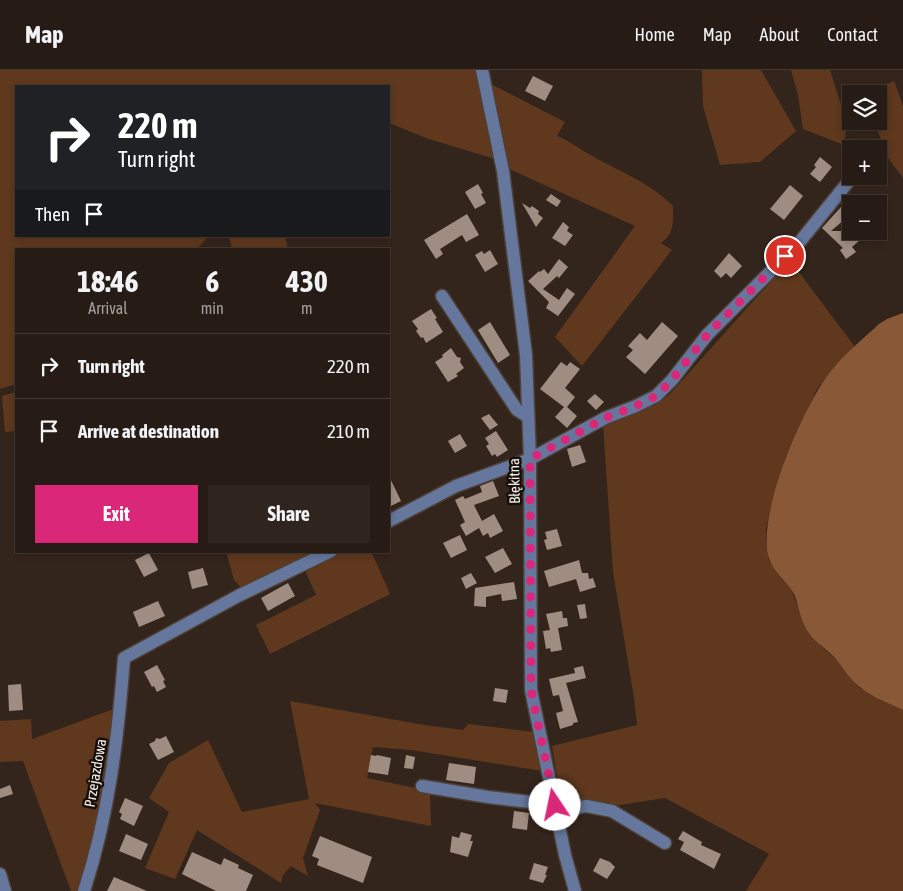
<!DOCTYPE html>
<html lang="en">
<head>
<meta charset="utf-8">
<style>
	body { margin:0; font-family:"Asap Condensed",sans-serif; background:#2f251e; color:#f1f3f6; height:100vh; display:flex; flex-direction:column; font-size:19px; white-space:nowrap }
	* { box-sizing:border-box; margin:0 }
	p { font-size:16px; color:#a4a1a0 }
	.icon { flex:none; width:28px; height:28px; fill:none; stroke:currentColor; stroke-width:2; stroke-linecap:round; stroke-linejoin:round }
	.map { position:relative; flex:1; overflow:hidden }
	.sheet { position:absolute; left:15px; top:178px; width:375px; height:305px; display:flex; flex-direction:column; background:#271c15; border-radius:0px; box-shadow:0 2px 8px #0003,0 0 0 1px #433a34 }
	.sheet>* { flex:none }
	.guide { position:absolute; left:15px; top:15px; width:375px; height:152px; border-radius:0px; box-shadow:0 2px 8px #0003,0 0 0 1px #433a34; background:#202124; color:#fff; overflow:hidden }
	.tools { position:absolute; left:842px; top:15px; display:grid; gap:10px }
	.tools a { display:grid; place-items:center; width:45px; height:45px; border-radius:0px; background:#271c15; box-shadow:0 2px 8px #0003,0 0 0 1px #433a34; font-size:25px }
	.pin { position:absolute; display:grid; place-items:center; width:42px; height:42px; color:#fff; margin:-21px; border:2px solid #fff; border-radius:50%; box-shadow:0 1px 5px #0007 }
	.me { position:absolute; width:55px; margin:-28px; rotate:349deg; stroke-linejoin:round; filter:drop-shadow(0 0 4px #0008) }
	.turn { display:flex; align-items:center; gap:18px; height:105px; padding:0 20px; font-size:22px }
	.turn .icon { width:65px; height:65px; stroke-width:2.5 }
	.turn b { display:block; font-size:35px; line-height:42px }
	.then { display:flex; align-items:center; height:48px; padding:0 20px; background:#0003; gap:10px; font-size:19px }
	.eta { display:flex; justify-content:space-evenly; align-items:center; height:85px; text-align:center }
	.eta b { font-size:30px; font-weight:700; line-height:35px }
	.button { display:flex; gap:10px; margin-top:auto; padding:10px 20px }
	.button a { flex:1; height:58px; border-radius:0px; background:#db2777; color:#fff; font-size:20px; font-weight:700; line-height:58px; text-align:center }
	.button a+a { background:#2f251e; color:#f1f3f6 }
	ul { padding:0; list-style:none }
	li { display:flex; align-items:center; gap:15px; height:65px; padding:0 20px; border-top:1px solid #433a34 }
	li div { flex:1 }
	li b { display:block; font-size:19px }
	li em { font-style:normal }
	header { display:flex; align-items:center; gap:30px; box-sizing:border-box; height:70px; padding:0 25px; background:#271c15; border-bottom:1px solid #433a34 }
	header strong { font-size:24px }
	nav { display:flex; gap:28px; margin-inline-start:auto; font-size:18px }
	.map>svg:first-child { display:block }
	.green { fill:#5f381d }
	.water { fill:#895837 }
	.building { fill:#a08d82 }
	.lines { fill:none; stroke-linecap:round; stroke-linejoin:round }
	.minor-casing { stroke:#4f4138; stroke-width:15 }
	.minor { stroke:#65779d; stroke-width:12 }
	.route { stroke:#db2777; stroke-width:9; stroke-dasharray:0 16.2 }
	.labels { text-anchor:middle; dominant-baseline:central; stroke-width:5; stroke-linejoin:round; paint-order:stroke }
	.street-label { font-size:15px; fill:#f7ede7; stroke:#16100c }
</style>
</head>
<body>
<header>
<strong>Map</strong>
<nav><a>Home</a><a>Map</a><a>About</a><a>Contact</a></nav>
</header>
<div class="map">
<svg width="903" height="821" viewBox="0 0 903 821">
	<rect width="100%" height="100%" fill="#34251c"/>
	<g class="green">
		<polygon points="0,0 478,0 495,89 429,69 389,53 389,16 16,16 16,166 209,166 197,179 16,179 16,314 0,319"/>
		<polygon points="702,0 761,0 796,61 760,92 720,95 703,36"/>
		<polygon points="791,0 830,0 847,53 844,75 803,59 798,25"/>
		<polygon points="894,11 903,36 903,108 888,88 874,51 879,51 879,24 864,24"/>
		<path d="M489,13L565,52L557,66C570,71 581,80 594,87C621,102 650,113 673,136C673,152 675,163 661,173L672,180L582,296L555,267L635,156L507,98Z"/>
		<polygon points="229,166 285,166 288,179 232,179"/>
		<polygon points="790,190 855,277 835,296 817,319 787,385 770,441 766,459 766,473 769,491 791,519 807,560 813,569 840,593 849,607 860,618 903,640 903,821 746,821 769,784 665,728 613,736 562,737 552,676 637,655 634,628 613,502 603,354 655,335 669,325"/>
		<polygon points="16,322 16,361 5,362 2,326"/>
		<polygon points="226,481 313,481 310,487 242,518 234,510"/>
		<polygon points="337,481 371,481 390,524 270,584 256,555 316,525 304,498"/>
		<polygon points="290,631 424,655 463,660 468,654 534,662 542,701 411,680 373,677 367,708 420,719 430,723 431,756 315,733 320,740 303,788 308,806 291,796 283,805 281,813 197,760 175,809 145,798 169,742 149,728 169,693 208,670 242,742 309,729"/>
		<polygon points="116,638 109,712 81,813 78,821 71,821 23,691 0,692 0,651 31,649 32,669"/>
	</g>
	<path class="water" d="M903,243V640C886,632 867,625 854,612C845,604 841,593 832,585C824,577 814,572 808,562C801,551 799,538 795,526C788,511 772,502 768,485C758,441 803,337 830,302C844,284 863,269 879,254L887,249Z"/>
	<g class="building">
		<polygon points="533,6 553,16 545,31 525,21"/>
		<polygon points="820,87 832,97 820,112 810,104 816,97 814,95"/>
		<polygon points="478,114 483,123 481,124 486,133 475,139 465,122"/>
		<polygon points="790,115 803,126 784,150 770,139"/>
		<polygon points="551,124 561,131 557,137 546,130"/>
		<polygon points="855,124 864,134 851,134 851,144 831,161 870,161 852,177 856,182 846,189 840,180 843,178 822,158 841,137"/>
		<polygon points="522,133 530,138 532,136 539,141 538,144 543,148 536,157"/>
		<polygon points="467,144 479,165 466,172 462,165 440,179 443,184 436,189 424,170"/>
		<polygon points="563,152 569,157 567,161 573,165 565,176 552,168"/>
		<polygon points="490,180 498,194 485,202 475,185 482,181 484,184"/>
		<polygon points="729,183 742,196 731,208 726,203 721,208 714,201"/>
		<polygon points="559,189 568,197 559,208 557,206 543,219 559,230 567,218 575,224 558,246 546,238 549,232 528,211 539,201 540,202 544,199 548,204"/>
		<polygon points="431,239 437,248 435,249 443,262 426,273 423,267 421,268 416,261 418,259 412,251"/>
		<polygon points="490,252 510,285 498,293 478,260"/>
		<polygon points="662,252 678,266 645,304 626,287 633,280 628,276 640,263 647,270"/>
		<polygon points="451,278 457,287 461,288 460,292 464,298 456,304 458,306 448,312 435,292 443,287 442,285"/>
		<polygon points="561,292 567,296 570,292 580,299 565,318 575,327 567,337 577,346 567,358 555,347 564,337 540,319"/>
		<polygon points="595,324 604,332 596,340 587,331"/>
		<polygon points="489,344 498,355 490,360 481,348"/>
		<polygon points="496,361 508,380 497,387 495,384 492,386 486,376 489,374 485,368"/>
		<polygon points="460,364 467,376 455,383 448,371"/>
		<polygon points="580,375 586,392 572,397 567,379"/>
		<polygon points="389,406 401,431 389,437"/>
		<polygon points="493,411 499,426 474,435 482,451 494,444 503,461 490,468 488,463 483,466 479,458 466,466 460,455 465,452 455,430 463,426 465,429 482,422 480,416"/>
		<polygon points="557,459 562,476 547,480 544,470 547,469 545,462"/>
		<polygon points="460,465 467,480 451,488 443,473"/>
		<polygon points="503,478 512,494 495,503 485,487"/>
		<polygon points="149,483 158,500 144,507 135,490"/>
		<polygon points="579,490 582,503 588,503 589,509 593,508 596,517 580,522 576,509 549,517 544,501"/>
		<polygon points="203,498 208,515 192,519 188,502"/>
		<polygon points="471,503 477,513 466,519 461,508"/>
		<polygon points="514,512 517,529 502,531 501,524 486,527 486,537 474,536 475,518"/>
		<polygon points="288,513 295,526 268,541 261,528"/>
		<polygon points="158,531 165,546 139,557 133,542"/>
		<polygon points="585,534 587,548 580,549 577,535"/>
		<polygon points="562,541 563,548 567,548 568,556 558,558 562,580 551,582 550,578 546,579 543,561 550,560 546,544"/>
		<polygon points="157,595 165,610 163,611 166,617 157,622 154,616 152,617 144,602"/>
		<polygon points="583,596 586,608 566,613 578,652 573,653 573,655 560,659 556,643 563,641 559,625 553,626 549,609 575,603 574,598"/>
		<polygon points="21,614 23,640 9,641 8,615"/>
		<polygon points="495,618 508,620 506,633 493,631"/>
		<polygon points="166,666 174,682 158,690 149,674 155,671 156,668 160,669"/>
		<polygon points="371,685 376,686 377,685 391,688 388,705 368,702"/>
		<polygon points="406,685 415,687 413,699 404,698"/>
		<polygon points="449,693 476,697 474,714 446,710"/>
		<polygon points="10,715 13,724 0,728 0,719"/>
		<polygon points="125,728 143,736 134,756 120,749 122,744 119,742"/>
		<polygon points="514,741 529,743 527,760 512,758"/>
		<polygon points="683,761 702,772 701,775 721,784 714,799 680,780 684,772 678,769"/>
		<polygon points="461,762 472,765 470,771 473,771 468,787 450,782 452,766 459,768"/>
		<polygon points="126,764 148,774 141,790 119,781"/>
		<polygon points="320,766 372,787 363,813 317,795 319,789 312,786"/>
		<polygon points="192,782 221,795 224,788 239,795 238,798 253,805 246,821 216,821 182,804"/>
		<polygon points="600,788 610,792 615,797 607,809 593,801"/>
		<polygon points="534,793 548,797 545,805 547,805 543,813 529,809"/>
		<polygon points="114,807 147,821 107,821"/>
	</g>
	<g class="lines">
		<g class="minor-casing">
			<g id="minor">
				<polyline points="482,0 503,101 526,285 530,389 531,620 565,785 575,821"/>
				<polyline points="875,79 876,78"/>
				<polyline points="442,226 517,340 528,347"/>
				<polyline points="389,451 456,416 530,389 605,348 636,336 656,326 672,310 707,265 798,174 853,106"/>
				<polyline points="422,716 488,727 555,735"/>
				<polyline points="556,742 586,736 612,741 665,773"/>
				<polyline points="0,804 5,821"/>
				<path d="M84,821C109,745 118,667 124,588L238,526L331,481"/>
			</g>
		</g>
		<use href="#minor" class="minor"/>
	</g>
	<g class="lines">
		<polyline class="route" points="555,735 531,620 530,389 605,348 636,336 656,326 672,310 707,265 785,186"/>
	</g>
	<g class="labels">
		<g class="street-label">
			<text transform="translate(514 411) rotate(-91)">Błękitna</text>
			<text transform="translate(95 703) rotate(-80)">Przejazdowa</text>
		</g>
	</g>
</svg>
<div class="tools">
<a><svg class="icon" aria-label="layers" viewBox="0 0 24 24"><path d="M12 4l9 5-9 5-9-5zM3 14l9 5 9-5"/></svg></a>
<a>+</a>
<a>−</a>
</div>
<div class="pin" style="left:785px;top:186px;background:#d93025"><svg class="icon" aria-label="arrive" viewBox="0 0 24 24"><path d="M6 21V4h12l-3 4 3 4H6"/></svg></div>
<svg class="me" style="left:555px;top:735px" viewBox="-20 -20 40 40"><circle r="19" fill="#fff"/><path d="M0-13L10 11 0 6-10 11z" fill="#db2777"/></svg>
<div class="guide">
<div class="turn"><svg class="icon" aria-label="right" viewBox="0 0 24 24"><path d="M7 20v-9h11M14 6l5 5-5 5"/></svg><div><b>220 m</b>Turn right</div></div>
<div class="then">Then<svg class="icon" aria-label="arrive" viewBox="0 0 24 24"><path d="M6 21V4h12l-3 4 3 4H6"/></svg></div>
</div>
<section class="sheet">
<div class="eta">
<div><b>18:46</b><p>Arrival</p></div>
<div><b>6</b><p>min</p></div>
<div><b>430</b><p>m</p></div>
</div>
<ul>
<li><svg class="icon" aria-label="right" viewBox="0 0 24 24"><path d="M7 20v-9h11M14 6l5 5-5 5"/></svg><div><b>Turn right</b></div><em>220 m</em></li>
<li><svg class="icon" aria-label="arrive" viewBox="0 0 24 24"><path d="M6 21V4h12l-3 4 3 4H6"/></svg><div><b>Arrive at destination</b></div><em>210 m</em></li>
</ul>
<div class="button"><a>Exit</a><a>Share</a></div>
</section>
</div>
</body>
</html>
